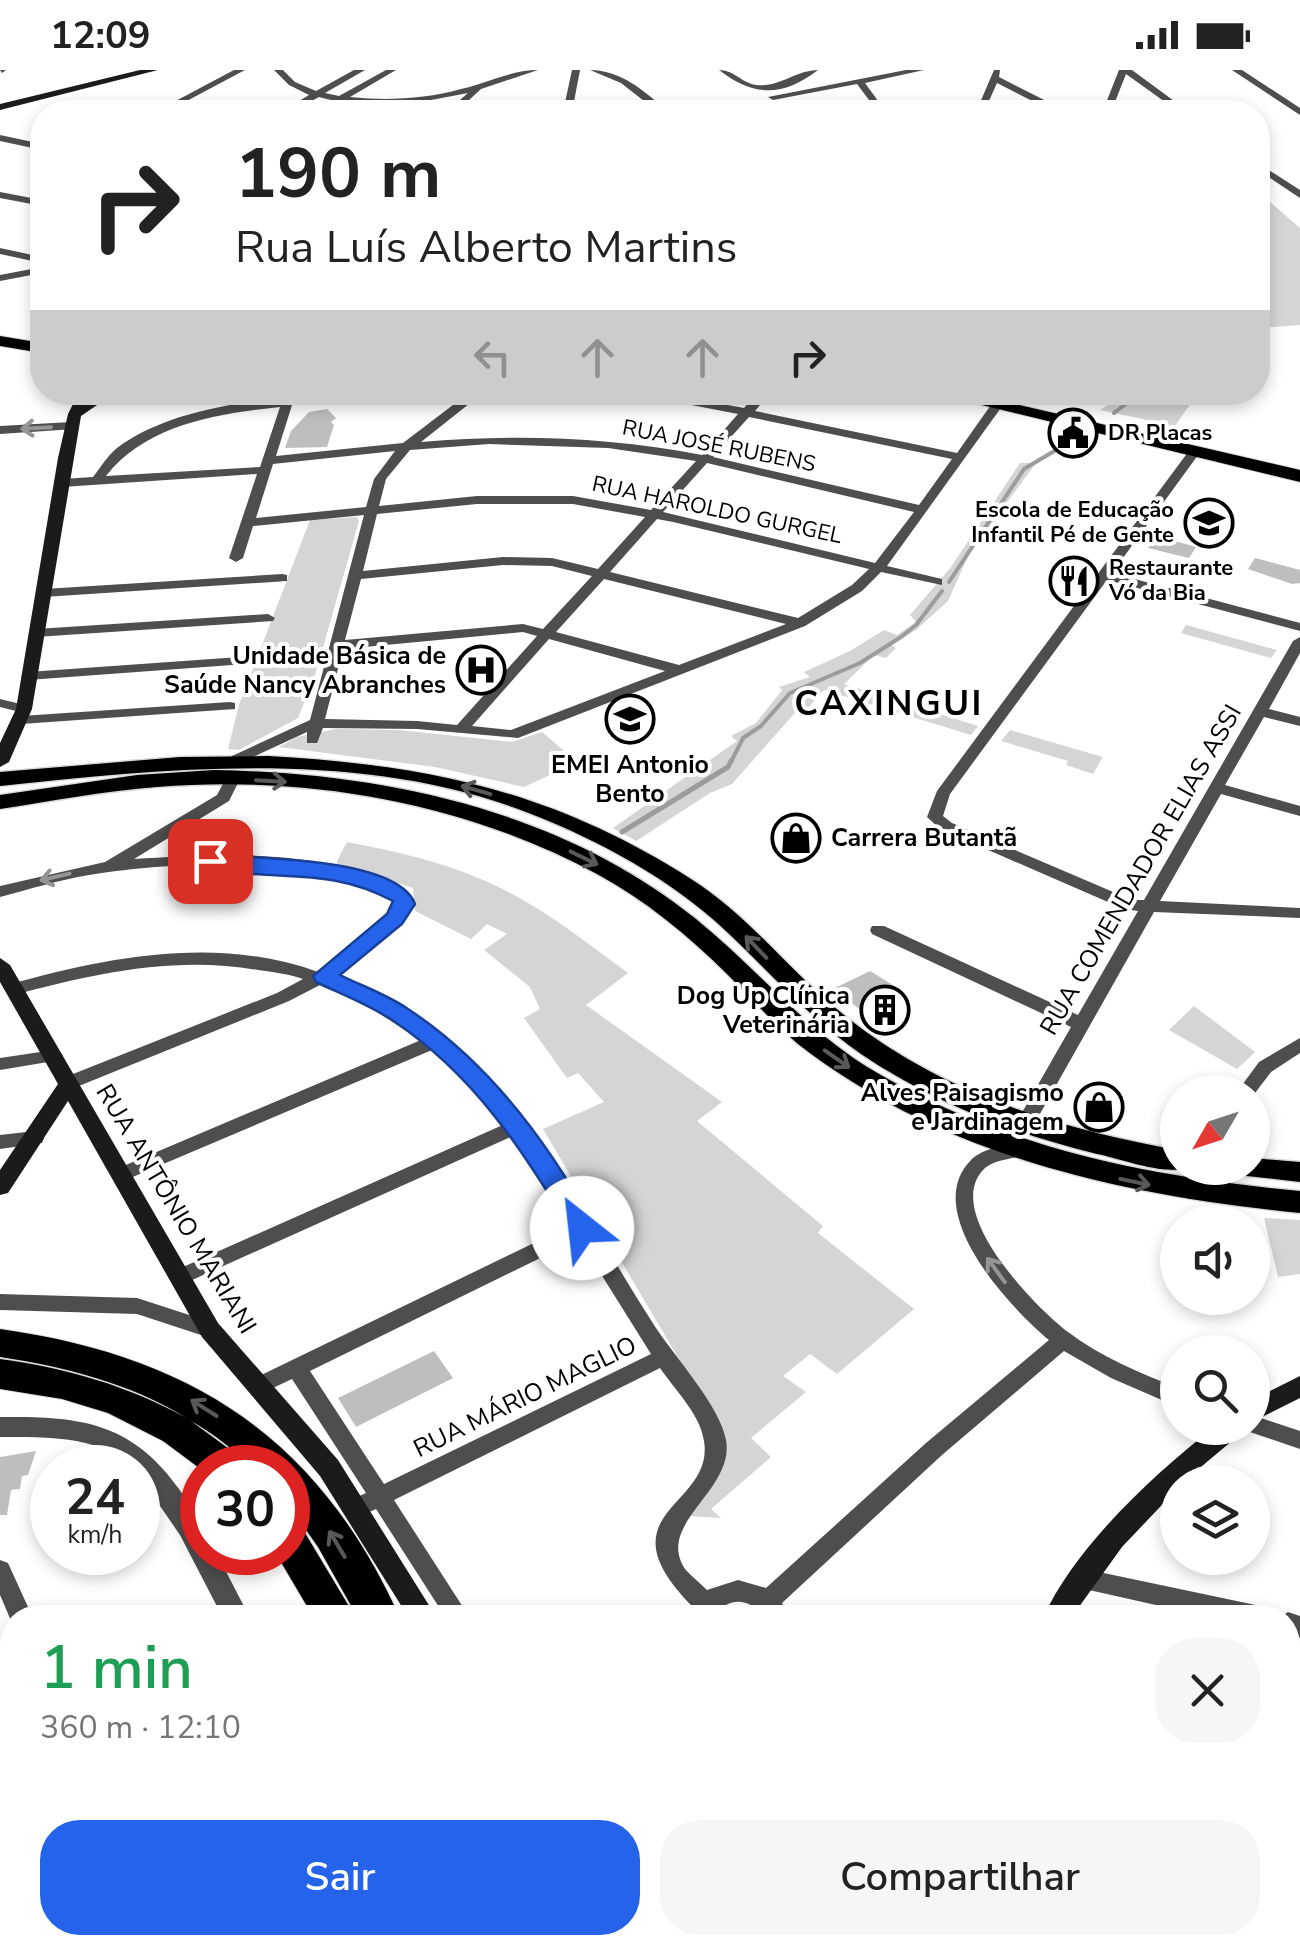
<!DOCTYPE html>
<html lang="pt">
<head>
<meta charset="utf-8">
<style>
	body { margin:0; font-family:"Nunito Sans",sans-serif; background:#f6f6f6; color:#222; height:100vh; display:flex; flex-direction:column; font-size:38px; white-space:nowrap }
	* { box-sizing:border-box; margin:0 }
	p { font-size:32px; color:#767676 }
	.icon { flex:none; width:55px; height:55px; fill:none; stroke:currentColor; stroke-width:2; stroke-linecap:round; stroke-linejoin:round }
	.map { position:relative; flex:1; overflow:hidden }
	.drawer { position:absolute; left:0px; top:1535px; width:1300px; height:350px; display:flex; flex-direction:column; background:#fff; border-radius:40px 40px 0 0; box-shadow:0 5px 15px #0003 }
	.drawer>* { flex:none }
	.hud { position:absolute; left:30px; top:30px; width:1240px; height:305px; border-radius:40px; box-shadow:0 5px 15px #0003; background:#fff; color:#222; overflow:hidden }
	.needle { width:65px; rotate:231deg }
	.tools { position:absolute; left:1160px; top:1005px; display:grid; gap:20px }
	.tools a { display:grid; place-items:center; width:110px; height:110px; border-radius:50%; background:#fff; box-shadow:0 5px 15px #0003; font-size:50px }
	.speed { position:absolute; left:30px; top:1375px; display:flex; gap:20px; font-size:50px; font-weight:700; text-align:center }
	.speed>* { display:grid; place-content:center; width:130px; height:130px; border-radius:50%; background:#fff; box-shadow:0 5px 15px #0003; line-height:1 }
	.speed small { font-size:25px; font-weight:400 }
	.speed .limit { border:15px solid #d22; background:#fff; color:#111 }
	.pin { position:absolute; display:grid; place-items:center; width:85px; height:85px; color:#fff; margin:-42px; border-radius:20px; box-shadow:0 5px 15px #0006 }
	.me { position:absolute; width:110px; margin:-55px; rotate:331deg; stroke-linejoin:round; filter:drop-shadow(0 0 8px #0008) }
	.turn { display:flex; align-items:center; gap:35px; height:210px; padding:0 40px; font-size:45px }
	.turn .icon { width:130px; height:130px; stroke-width:2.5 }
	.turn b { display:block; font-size:70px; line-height:85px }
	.lanes { display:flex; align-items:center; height:95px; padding:0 40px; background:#0003; justify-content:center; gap:50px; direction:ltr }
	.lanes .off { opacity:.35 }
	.round { display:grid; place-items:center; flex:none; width:105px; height:105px; border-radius:40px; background:#f6f6f6 }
	.head { display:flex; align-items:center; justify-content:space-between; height:170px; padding:0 40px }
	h1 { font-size:60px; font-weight:600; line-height:75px; color:#1e9e55 }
	.cta { display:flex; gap:20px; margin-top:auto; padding:20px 40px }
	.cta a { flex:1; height:115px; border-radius:40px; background:#2563eb; color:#fff; font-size:40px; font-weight:600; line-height:115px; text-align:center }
	.cta a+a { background:#f6f6f6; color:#222 }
	.status { display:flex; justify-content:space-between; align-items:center; height:70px; padding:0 50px; background:#fff; direction:ltr }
	.status svg { height:28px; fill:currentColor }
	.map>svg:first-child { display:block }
	.green { fill:#d5d5d5 }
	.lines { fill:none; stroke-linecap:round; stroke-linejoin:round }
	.stream-far1 { stroke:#9c9c9c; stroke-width:4 }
	.stream { stroke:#9c9c9c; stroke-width:5 }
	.building { fill:#bebebe }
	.primary-casing { stroke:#dbdbdb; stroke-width:3 }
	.trunk-casing { stroke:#dbdbdb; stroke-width:2 }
	.motorway-casing { stroke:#dbdbdb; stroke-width:2 }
	.minor { fill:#4e4e4e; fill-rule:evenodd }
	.tertiary { fill:#4e4e4e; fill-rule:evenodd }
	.secondary { fill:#1b1b1b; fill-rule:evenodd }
	.primary { fill:#000; fill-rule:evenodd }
	.trunk { fill:#000; fill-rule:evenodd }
	.motorway { fill:#000; fill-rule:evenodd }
	.oneway { stroke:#959595 }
	.oneway2 { stroke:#595959 }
	.route { fill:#2563eb; stroke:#184099; stroke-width:2.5 }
	.labels { text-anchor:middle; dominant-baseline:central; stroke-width:8; stroke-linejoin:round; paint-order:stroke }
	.far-poi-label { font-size:22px; font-weight:bold; fill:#000; stroke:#fff; text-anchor:start }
	.far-street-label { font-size:22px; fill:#000; stroke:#fff }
	.poi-label { font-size:25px; font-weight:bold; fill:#000; stroke:#fff; text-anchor:end }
	.street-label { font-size:25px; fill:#000; stroke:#fff }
	.district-label { font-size:35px; font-weight:bold; letter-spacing:2.5px; fill:#000; stroke:#fff }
</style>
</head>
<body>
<div class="status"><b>12:09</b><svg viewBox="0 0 49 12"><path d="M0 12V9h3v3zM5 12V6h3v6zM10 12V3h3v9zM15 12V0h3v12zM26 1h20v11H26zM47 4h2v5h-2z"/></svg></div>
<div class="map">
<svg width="1300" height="1885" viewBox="0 0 1300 1885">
	<rect width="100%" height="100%" fill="#fff"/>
	<g class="green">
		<polygon points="1258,132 1270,132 1300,158 1300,255 1258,258"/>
		<polygon points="1108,323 1108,322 1198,323 1175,356 1100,340 1111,333"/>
		<polygon points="1020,393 1036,393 969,484 948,531 916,560 891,575 896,578 886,588 874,585 844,614 978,656 971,665 824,620 808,638 801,636 732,714 710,723 636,771 613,758 737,671 731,666 756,653 782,620 779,617 810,607 804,602 850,581 884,560 897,565 916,552 910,545 951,497"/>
		<polygon points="357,447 359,451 316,602 298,648 239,680 228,679 239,635 310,450"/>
		<polygon points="1186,555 1277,580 1271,588 1181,563"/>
		<polygon points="336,659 399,660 512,672 542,662 577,692 524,717 435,697 279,677 297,667"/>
		<polygon points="1010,660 1103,687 1093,704 1066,695 1068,691 1001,671"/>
		<path d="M347,772C394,781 440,791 483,810C536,832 582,869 628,903L586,935L722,1032L697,1051L823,1156L818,1163L914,1239L837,1304L810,1284L783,1306L806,1322L751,1368L771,1387L711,1439L721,1448L688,1446L715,1405V1350L543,1059L604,1032L578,1003L567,1008L524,948L540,939L530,917L484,880L507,864L487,854L471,869L415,841L413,818L336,793Z"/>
		<polygon points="1194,936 1255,982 1237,999 1169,960"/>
		<polygon points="1264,1148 1300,1150 1300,1204 1278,1207"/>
	</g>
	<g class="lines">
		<g class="stream-far1">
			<polyline points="1114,343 1141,322"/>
			<polyline points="949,512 1024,399 1088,361"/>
			<polyline points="730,694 743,668 761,656 790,623 860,593 901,567 916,555 942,521"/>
		</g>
		<polyline class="stream" points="622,762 728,697 731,691"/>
	</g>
	<g class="building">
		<polygon points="327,339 336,348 331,352 334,355 327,377 285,378 291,361 309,342"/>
		<polygon points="1156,466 1175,471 1196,477 1189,488 1148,478"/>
		<polygon points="1255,488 1300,500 1300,513 1292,514 1248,499"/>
		<polygon points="870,901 896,917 887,923 908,938 882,956 833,919"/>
		<polygon points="434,1281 453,1308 356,1357 338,1328"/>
		<polygon points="36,1381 28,1405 22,1406 20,1419 11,1420 7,1445 0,1445 0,1387"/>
	</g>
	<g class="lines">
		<g class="primary-casing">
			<g id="primary">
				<path d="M268,686C429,695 553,721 691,809C747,844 788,899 838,940C935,1021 1055,1058 1178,1080V1098H1186C1162,1105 1122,1089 1097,1084C1014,1064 932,1032 861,984C806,946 764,895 715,851C659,802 588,765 518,739C355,679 170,698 0,716V702L180,687Z"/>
				<path d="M214,700C384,703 561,740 696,849C758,899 806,961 874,1001C1006,1079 1150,1107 1300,1121V1143C1121,1125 944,1087 798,974C773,953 751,928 728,905C689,866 645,830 597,804C463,732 308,705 157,717C105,721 52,731 0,739V725L137,705Z"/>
				<polygon points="1252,1088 1300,1092 1300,1112 1238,1105 1235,1098 1252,1098"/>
			</g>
		</g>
		<g class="trunk-casing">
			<g id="trunk">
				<polygon points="0,266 42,273 42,283 0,276"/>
				<polygon points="928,322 963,322 1300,400 1300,412"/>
			</g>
		</g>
		<g class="motorway-casing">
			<g id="motorway">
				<path d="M0,1259C192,1286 319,1368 400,1548H358L318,1477L288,1434V1398H254C234,1380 214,1364 191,1351L240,1387L245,1398L202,1400L163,1371L108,1343L62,1329L0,1319V1289C67,1298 128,1316 187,1348C129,1313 66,1297 0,1287Z"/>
				<polygon points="288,1453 302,1458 356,1548 314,1548 275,1482 288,1482"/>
				<polygon points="544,1872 602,1872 607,1885 549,1885"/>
				<polygon points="632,1872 710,1872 715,1885 637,1885"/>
			</g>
		</g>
		<g class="minor">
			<polygon points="0,0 6,0 2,3"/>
			<polygon points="234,0 245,0 166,42 155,42"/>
			<path d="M274,0H283L295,12L316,21L354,0H365L325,23L339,26L386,0H396L350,27C387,31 425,29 461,19C488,13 511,0 538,0L481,19L456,42H446L468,23L415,33L342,32L323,42H313L331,30L319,27L291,42H281L309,25L289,15Z"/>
			<polygon points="572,0 580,0 572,42 563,42"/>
			<path d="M590,0C621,0 646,22 668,42H658L621,13Z"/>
			<path d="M719,0C734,0 742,13 756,15C779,18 796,0 818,0C783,27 754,27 719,0Z"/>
			<polygon points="906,0 924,0 865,13 886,42 878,42 857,14 773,30 768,27"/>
			<polygon points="994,0 1000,0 999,7 1062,39 1104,38 1119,0 1132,0 1189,42 1179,42 1126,4 1111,42 1054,42 997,13 984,42 976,42"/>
			<polygon points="1232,0 1242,0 1300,38 1300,45"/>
			<polygon points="0,65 42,74 42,80 0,71"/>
			<polygon points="1258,93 1300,120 1300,128 1258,100"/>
			<polygon points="0,122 42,130 42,136 0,128"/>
			<polygon points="0,178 42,187 42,193 0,184"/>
			<polygon points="42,197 42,203 0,211 0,205"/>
			<path d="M363,322H449L443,326L292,335L276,386L403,373L470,322H484L421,372C516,364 608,367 702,385L738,344L624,322H658L744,338L758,322H771L755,341L957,383L993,332L1003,335L887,496L942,509V515L881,502L862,521L805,556L518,668L417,659L323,658L317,673H307V662L242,692H232L229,689L232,686L310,650L364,445L253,456L243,488L236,492L229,488L257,404L62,417L56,413L62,409L93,407C100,398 108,385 117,378C180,331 287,327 363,322ZM280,337L260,397L106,406C147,354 217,344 280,337ZM749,347L952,389L919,435L713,387ZM489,374L608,378L696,391L651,440L573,426H477L379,436L386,409L410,380ZM395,381L374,409L366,437L256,448L273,394ZM707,393L914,442L875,493L663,442ZM477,434H573L645,447L598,499L552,488L503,487L363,501L377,444ZM657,449L673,452L869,499L852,515L798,548L610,502ZM503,495L552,496L592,506L543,559L523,554L345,570L361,509ZM604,509L786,554L679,595L556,562ZM523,562L537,566L457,655L417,651L325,649L343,579ZM549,569L665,601L511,660L472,656Z"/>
			<polygon points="71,352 75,353 75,359 0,364 0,356"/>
			<polygon points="1191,378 1201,381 1112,503 1300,553 1300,561 1107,510 950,724 943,746 952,753 1132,830 1144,830 1293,571 1300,567 1300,583 1269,639 1300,647 1300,656 1264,647 1225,715 1300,736 1300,746 1221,724 1160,831 1300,838 1300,848 1154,842 1032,1058 1018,1058 1016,1053 1071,957 872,864 870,860 872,856 884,856 1078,945 1138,841 1124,839 940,759 927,747 937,721"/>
			<polygon points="282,504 287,505 287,511 44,527 37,523 44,519"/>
			<polygon points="268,544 275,548 273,551 36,567 29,563 36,559"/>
			<polygon points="254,586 259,587 259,593 28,610 21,606 28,602"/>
			<polygon points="0,629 29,636 31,639 24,643 0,637"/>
			<polygon points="230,632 235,633 235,639 21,654 14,650 21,646"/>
			<path d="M232,704L240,709L229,731L134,789C221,784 337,776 411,827L413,831L401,853L333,908C502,970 563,1113 654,1255C674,1286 720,1336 726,1370C735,1421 655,1453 685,1499C691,1506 700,1513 707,1520L738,1510L766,1518L926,1373L1049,1270C1009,1237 920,1141 971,1090C981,1079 1008,1073 1022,1076L1024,1081L1022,1086C1010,1089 994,1090 985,1098C940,1140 1035,1237 1068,1262C1101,1287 1140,1303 1178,1318V1337L1111,1308L1064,1281L942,1385L782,1533L789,1548H765C749,1527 728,1526 712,1548H688L693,1537C598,1441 715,1438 704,1371C700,1344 675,1320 660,1298L394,1430L470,1548H446L376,1439L356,1448L348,1445L345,1438L348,1431L366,1423L292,1309L258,1325L251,1322L248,1316L251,1310L571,1155L536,1094L515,1065L181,1215L174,1213L171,1207L174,1201L505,1054L469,1011L432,980L121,1112L114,1110L112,1105L114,1100L421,970L355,928L320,915L289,931L69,1020L63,1018L60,1013L63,1008L277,923L303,909C289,904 273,902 258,900C174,885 93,904 13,925L4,919L7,915C107,887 217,865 318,902L389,845L396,833C327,784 170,791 89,805C59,810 30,819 0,827V816L105,792L217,725L227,706ZM579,1169L651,1284L384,1414L310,1301Z"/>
			<polygon points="1300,968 1300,983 1271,1002 1252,1027 1252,1022 1237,1022 1259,992"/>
			<polygon points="54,980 60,982 63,986 60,990 0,1000 0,988"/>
			<polygon points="35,1061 42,1063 44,1068 42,1073 0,1079 0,1065"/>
			<polygon points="0,1224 137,1228 217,1254 220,1260 217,1266 210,1268 137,1244 0,1240"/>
			<polygon points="1252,1345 1300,1361 1300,1379 1244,1360 1243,1358 1252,1358"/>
			<polygon points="0,1490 8,1493 33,1548 12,1548 12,1553 0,1525"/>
			<polygon points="1080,1498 1265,1537 1273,1541 1276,1548 1214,1548 1080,1518 1072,1515 1069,1508 1072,1501"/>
			<polygon points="1288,1542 1300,1546 1300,1568 1288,1563 1288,1548 1279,1548"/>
			<polygon points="1288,1730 1300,1735 1300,1759 1288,1754"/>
			<polygon points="157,1872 184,1872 189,1885 163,1885"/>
			<path d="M281,1872H318C310,1885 289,1885 272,1885L276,1876Z"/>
		</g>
		<g class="tertiary">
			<path d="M0,1347C78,1346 131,1351 179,1419C195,1442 202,1454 202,1482H216L250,1548H223L180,1465L138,1404V1398C123,1395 111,1381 96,1376C65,1366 32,1367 0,1367Z"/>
			<polygon points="401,1872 436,1872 442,1885 408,1885"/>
		</g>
		<g class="secondary">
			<polygon points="140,0 158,0 0,40 0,34"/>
			<polygon points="79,322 92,322 89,329 100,322 116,322 81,346 32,639 9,692 0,697 0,673 16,639 58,388 68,344"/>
			<polygon points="0,888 10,895 218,1253 338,1390 437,1548 409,1548 320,1406 202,1267 68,1031 8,1123 0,1125 0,1100 58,1014 0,912"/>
			<polygon points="1300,1306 1300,1328 1252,1352 1252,1330"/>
			<path d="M1213,1358H1242L1239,1365L1183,1412H1178V1418L1122,1477L1071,1548H1043C1074,1478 1154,1404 1213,1358Z"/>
			<polygon points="803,1872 833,1872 831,1885 801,1885"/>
			<polygon points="941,1872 1006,1872 1011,1874 1015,1885 951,1885 945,1883"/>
		</g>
		<use href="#primary" class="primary"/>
		<use href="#trunk" class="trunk"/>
		<use href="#motorway" class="motorway"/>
	</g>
	<defs><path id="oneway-shaft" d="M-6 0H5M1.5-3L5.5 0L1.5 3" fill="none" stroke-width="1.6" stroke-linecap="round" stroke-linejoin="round" transform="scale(2.5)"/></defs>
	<g class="oneway">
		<use href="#oneway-shaft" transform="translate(36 358) rotate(177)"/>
		<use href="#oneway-shaft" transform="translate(55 807) rotate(167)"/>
		<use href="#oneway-shaft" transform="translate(996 1200) rotate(-126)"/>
	</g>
	<g class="oneway2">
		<use href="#oneway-shaft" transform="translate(271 711) rotate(3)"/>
		<use href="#oneway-shaft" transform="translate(476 720) rotate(-164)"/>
		<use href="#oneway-shaft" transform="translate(584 788) rotate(26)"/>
		<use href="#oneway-shaft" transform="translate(756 877) rotate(-134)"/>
		<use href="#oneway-shaft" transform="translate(837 989) rotate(35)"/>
		<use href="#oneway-shaft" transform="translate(1135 1112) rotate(12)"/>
		<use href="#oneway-shaft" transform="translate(204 1338) rotate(-148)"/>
		<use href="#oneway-shaft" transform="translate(337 1474) rotate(-121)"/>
	</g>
	<path class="route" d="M210,785C254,788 398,787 415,834L402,854L340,905C362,916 388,925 408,939C490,993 549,1073 595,1158L591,1165H574C523,1081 475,1005 392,950C368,934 341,924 316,912L313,906L387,844L393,831C324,794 271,814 203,796L200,791Z"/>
	<defs>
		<g id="civic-ring" transform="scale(2.5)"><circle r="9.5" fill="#fff" stroke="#000" stroke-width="1.5"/><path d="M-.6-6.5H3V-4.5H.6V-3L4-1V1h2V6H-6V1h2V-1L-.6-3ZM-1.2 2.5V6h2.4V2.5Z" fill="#000"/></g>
		<g id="school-ring" transform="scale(2.5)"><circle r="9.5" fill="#fff" stroke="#000" stroke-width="1.5"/><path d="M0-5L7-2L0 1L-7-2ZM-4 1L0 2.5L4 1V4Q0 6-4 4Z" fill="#000"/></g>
		<g id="restaurant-ring" transform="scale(2.5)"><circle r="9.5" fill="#fff" stroke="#000" stroke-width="1.5"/><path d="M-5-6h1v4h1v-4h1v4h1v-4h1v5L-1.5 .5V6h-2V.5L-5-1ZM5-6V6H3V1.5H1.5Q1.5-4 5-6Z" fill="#000"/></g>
		<g id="hospital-ring" transform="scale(2.5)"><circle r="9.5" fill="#fff" stroke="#000" stroke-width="1.5"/><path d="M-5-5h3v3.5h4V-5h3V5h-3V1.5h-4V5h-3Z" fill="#000"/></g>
		<g id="shop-ring" transform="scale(2.5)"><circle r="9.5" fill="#fff" stroke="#000" stroke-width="1.5"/><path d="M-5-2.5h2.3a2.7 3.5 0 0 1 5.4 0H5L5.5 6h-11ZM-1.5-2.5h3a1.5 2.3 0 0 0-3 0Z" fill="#000"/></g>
		<g id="building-ring" transform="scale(2.5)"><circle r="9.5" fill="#fff" stroke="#000" stroke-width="1.5"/><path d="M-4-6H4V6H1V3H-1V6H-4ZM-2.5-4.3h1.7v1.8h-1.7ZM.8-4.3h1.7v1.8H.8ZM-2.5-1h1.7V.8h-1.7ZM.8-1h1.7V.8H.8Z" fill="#000"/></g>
	</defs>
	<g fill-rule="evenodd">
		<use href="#civic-ring" x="1073" y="363"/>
		<use href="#school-ring" x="1209" y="453"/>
		<use href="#restaurant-ring" x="1074" y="511"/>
		<use href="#hospital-ring" x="481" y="600"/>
		<use href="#school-ring" x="630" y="649"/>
		<use href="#shop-ring" x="796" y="768"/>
		<use href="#building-ring" x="885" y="940"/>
		<use href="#shop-ring" x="1099" y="1037"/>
	</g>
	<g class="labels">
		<g class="far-poi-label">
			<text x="1108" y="363">DR Placas</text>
			<text x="1174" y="440" text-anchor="end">Escola de Educação<tspan x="1174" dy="25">Infantil Pé de Gente</tspan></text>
			<text x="1109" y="498">Restaurante<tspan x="1109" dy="25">Vó da Bia</tspan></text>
		</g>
		<g class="far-street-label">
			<text transform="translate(719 376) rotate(11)">RUA JOSÉ RUBENS</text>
			<text transform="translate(717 440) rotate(12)">RUA HAROLDO GURGEL</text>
		</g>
		<g class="poi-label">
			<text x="446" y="586">Unidade Básica de<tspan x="446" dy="29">Saúde Nancy Abranches</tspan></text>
			<text x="630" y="695" text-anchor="middle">EMEI Antonio<tspan x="630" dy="29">Bento</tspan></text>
			<text x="831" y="768" text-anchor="start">Carrera Butantã</text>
			<text x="850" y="926">Dog Up Clínica<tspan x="850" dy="29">Veterinária</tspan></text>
			<text x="1064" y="1023">Alves Paisagismo<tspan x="1064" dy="29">e Jardinagem</tspan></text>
		</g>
		<g class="street-label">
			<text transform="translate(1141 800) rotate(-60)">RUA COMENDADOR ELIAS ASSI</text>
			<text transform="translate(176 1139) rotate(59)">RUA ANTÔNIO MARIANI</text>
			<text transform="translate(525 1327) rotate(-26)">RUA MÁRIO MAGLIO</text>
		</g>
		<g class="district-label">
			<text x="889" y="633">CAXINGUI</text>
		</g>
	</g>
</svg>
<div class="tools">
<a><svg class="needle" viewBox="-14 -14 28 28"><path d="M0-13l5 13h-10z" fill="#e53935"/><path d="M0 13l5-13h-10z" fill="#767676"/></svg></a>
<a><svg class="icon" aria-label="sound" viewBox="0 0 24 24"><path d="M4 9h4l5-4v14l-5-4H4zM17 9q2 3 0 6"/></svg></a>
<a><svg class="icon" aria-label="search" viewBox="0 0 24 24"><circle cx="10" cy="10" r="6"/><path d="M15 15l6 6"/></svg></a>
<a><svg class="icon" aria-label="layers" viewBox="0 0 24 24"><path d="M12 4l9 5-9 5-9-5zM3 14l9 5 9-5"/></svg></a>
</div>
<div class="speed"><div>24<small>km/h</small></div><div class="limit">30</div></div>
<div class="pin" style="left:210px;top:791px;background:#d93025"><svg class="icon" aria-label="arrive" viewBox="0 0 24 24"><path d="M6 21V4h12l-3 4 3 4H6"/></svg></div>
<svg class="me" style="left:582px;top:1158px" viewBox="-20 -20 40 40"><circle r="19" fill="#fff"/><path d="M0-13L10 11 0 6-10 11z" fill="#2563eb"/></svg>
<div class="hud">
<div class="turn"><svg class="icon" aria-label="right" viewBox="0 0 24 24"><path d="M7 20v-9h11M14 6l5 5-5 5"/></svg><div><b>190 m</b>Rua Luís Alberto Martins</div></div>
<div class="lanes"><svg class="icon off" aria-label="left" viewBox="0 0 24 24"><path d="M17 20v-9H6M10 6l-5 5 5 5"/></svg><svg class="icon off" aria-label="ahead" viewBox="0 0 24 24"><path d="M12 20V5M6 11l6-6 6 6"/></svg><svg class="icon off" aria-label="ahead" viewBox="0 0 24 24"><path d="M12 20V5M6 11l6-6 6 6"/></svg><svg class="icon" aria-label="right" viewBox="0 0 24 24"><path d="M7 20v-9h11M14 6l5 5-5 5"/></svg></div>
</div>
<section class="drawer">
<div class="head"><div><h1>1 min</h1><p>360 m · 12:10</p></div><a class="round"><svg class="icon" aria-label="close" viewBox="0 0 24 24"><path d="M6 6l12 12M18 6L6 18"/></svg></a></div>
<div class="cta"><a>Sair</a><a>Compartilhar</a></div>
</section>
</div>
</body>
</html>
